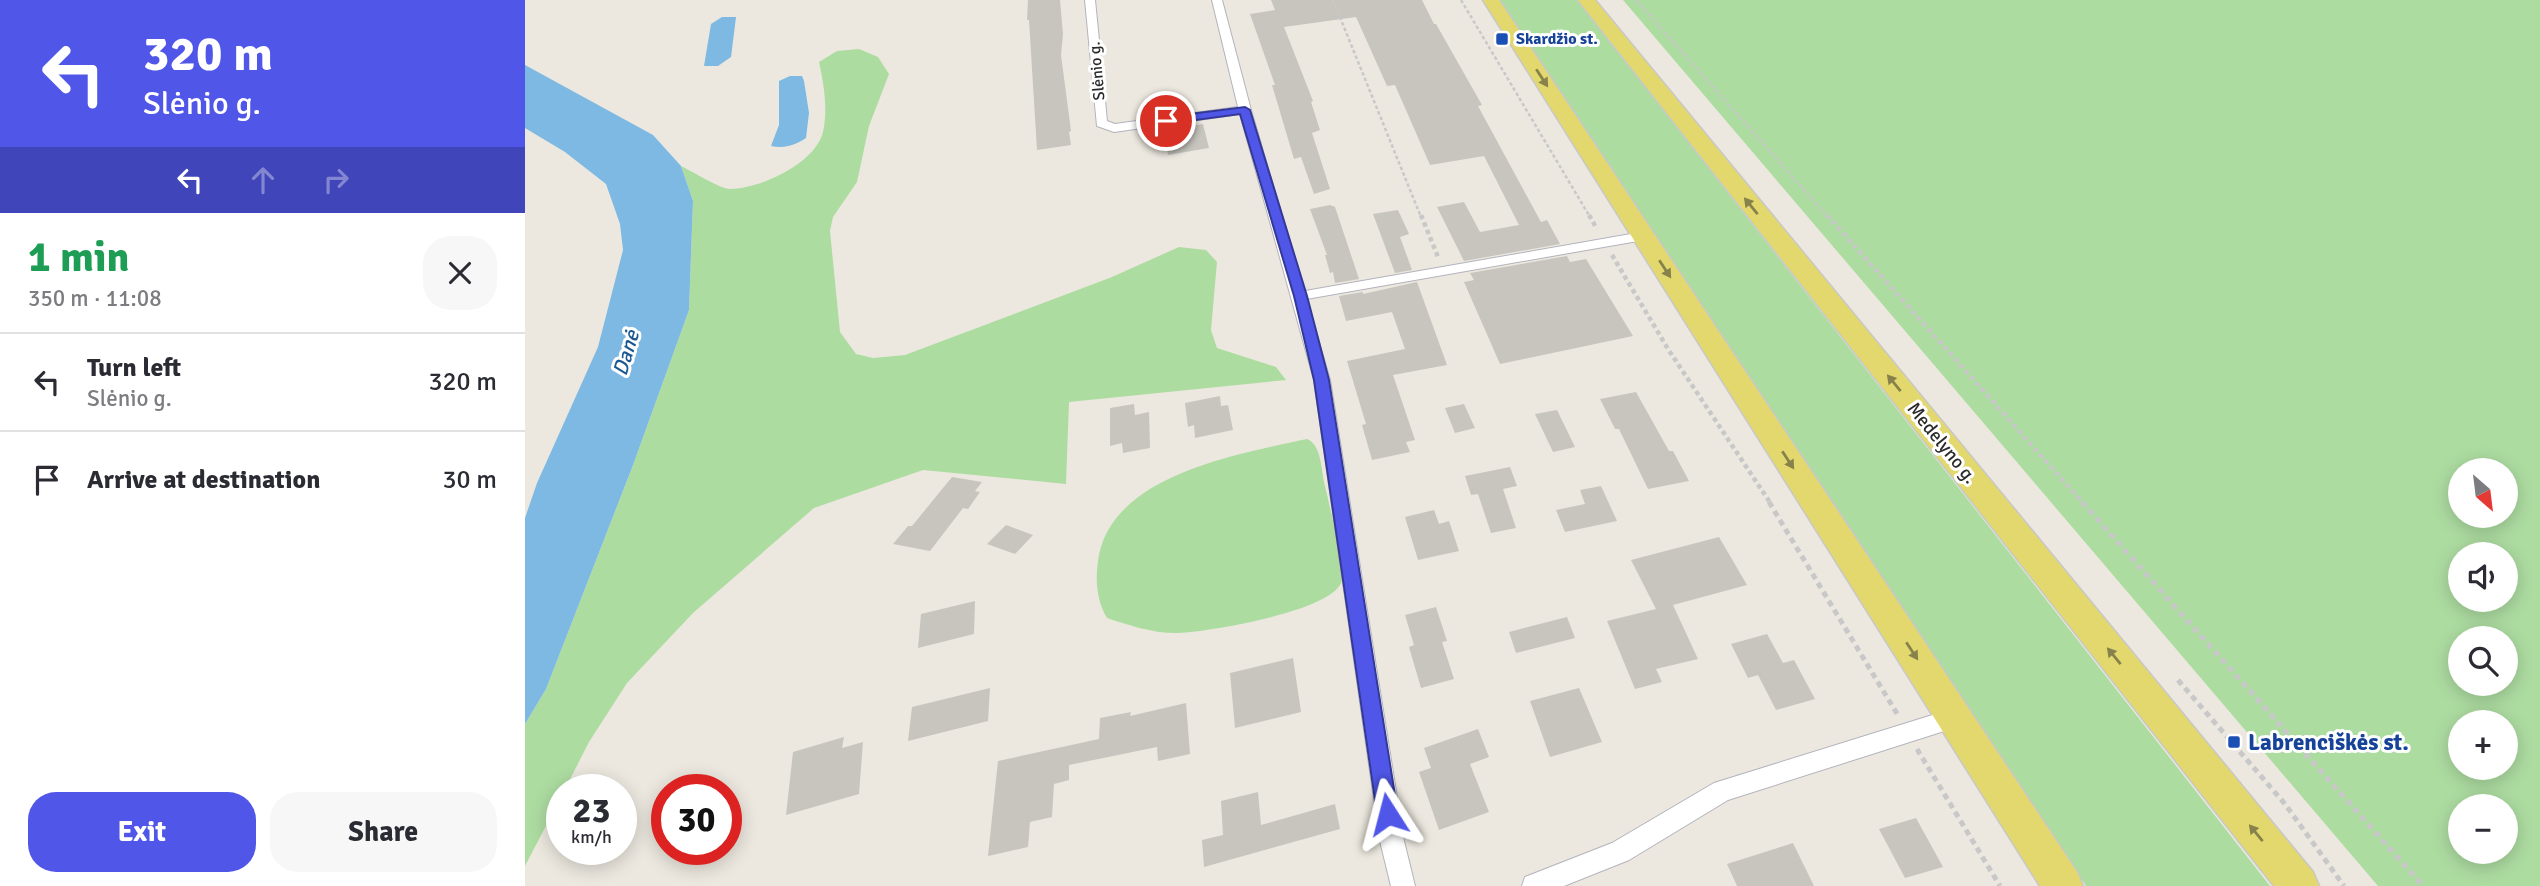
<!DOCTYPE html>
<html lang="en">
<head>
<meta charset="utf-8">
<style>
	body { margin:0; font-family:Signika,sans-serif; background:#f7f7f7; color:#2b2b33; height:100vh; display:flex; flex-direction:column; font-size:26px; white-space:nowrap }
	* { box-sizing:border-box; margin:0 }
	p { font-size:23px; color:#7c7c81 }
	.icon { flex:none; width:38px; height:38px; fill:none; stroke:currentColor; stroke-width:2; stroke-linecap:round; stroke-linejoin:round }
	.map { position:relative; flex:1; overflow:hidden }
	.panel { display:flex; flex-direction:column; background:#fff; width:525px }
	.panel>* { flex:none }
	.hud { background:#5057e8; color:#fff; overflow:hidden }
	.needle { width:46px; rotate:152deg }
	.buttons { position:absolute; left:1923px; top:458px; display:grid; gap:14px }
	.buttons a { display:grid; place-items:center; width:70px; height:70px; border-radius:50%; background:#fff; box-shadow:0 4px 18px #0003; font-size:35px }
	.speed { position:absolute; left:21px; top:774px; display:flex; gap:14px; font-size:35px; font-weight:700; text-align:center }
	.speed>* { display:grid; place-content:center; width:91px; height:91px; border-radius:50%; background:#fff; box-shadow:0 4px 18px #0003; line-height:1 }
	.speed small { font-size:18px; font-weight:400 }
	.speed .limit { border:10px solid #d22; background:#fff; color:#111 }
	.pin { position:absolute; display:grid; place-items:center; width:60px; height:60px; color:#fff; margin:-30px; border:4px solid #fff; border-radius:50%; box-shadow:0 2px 7px #0007 }
	.me { position:absolute; width:77px; margin:-38px; rotate:351deg; stroke-linejoin:round; filter:drop-shadow(0 0 5px #0008) }
	.turn { display:flex; align-items:center; gap:24px; height:147px; padding:0 28px; font-size:32px }
	.turn .icon { width:91px; height:91px; stroke-width:2.5 }
	.turn b { display:block; font-size:49px; line-height:60px }
	.lanes { display:flex; align-items:center; height:66px; padding:0 28px; background:#0003; justify-content:center; gap:35px; direction:ltr }
	.lanes .off { opacity:.35 }
	.round { display:grid; place-items:center; flex:none; width:74px; height:74px; border-radius:28px; background:#f7f7f7 }
	.headline { display:flex; align-items:center; justify-content:space-between; height:119px; padding:0 28px }
	h1 { font-size:42px; font-weight:700; line-height:52px; color:#1e9e55 }
	.button { display:flex; gap:14px; margin-top:auto; padding:14px 28px }
	.button a { flex:1; height:80px; border-radius:28px; background:#5057e8; color:#fff; font-size:28px; font-weight:700; line-height:80px; text-align:center }
	.button a+a { background:#f7f7f7; color:#2b2b33 }
	ul { padding:0; list-style:none }
	li { display:flex; align-items:center; gap:21px; height:98px; padding:0 28px; border-top:2px solid #e1e1e2 }
	li div { flex:1 }
	li b { display:block; font-size:26px }
	li em { font-style:normal }
	main { display:flex; flex:1; min-height:0 }
	.map>svg:first-child { display:block }
	.green { fill:#addca1; fill-rule:evenodd }
	.water { fill:#7db9e3 }
	.building { fill:#c7c5be }
	.lines { fill:none; stroke-linecap:round; stroke-linejoin:round }
	.service-casing { stroke:#b3b3bd; stroke-width:10 }
	.minor-casing { stroke:#b3b3bd; stroke-width:2 }
	.primary-casing { stroke:#c8c8c8; stroke-width:3 }
	.path-far2 { stroke:#c8c8c8; stroke-width:2.5; stroke-dasharray:3.5 2.5; stroke-linecap:butt }
	.path-far1 { stroke:#c8c8c8; stroke-width:4.5; stroke-dasharray:4.5 3.5; stroke-linecap:butt }
	.path { stroke:#c8c8c8; stroke-width:5; stroke-dasharray:6 4.5; stroke-linecap:butt }
	.service { stroke:#fff; stroke-width:8 }
	.minor { fill:#fff; fill-rule:evenodd }
	.primary { fill:#e3d86d; fill-rule:evenodd }
	.oneway { fill:#87824c }
	.route { fill:#5057e8; stroke:#343997; stroke-width:2 }
	.transit-dot { fill:#1a4fb4; stroke:#fff; stroke-width:2.5 }
	.labels { text-anchor:middle; dominant-baseline:central; stroke-width:6; stroke-linejoin:round; paint-order:stroke }
	.far-transit-label { font-size:16px; font-weight:bold; fill:#164399; stroke:#fff; text-anchor:start }
	.far-street-label { font-size:16px; fill:#2b2b2b; stroke:#fff }
	.street-label { font-size:19px; fill:#2b2b2b; stroke:#fff }
	.water-label { font-size:21px; font-style:italic; fill:#1b5790; stroke:#fff }
	.near-transit-label { font-size:23px; font-weight:bold; fill:#164399; stroke:#fff; text-anchor:start }
</style>
</head>
<body>
<main>
<section class="panel">
<div class="hud">
<div class="turn"><svg class="icon" aria-label="left" viewBox="0 0 24 24"><path d="M17 20v-9H6M10 6l-5 5 5 5"/></svg><div><b>320 m</b>Slėnio g.</div></div>
<div class="lanes"><svg class="icon" aria-label="left" viewBox="0 0 24 24"><path d="M17 20v-9H6M10 6l-5 5 5 5"/></svg><svg class="icon off" aria-label="ahead" viewBox="0 0 24 24"><path d="M12 20V5M6 11l6-6 6 6"/></svg><svg class="icon off" aria-label="right" viewBox="0 0 24 24"><path d="M7 20v-9h11M14 6l5 5-5 5"/></svg></div>
</div>
<div class="headline"><div><h1>1 min</h1><p>350 m · 11:08</p></div><a class="round"><svg class="icon" aria-label="close" viewBox="0 0 24 24"><path d="M6 6l12 12M18 6L6 18"/></svg></a></div>
<ul>
<li><svg class="icon" aria-label="left" viewBox="0 0 24 24"><path d="M17 20v-9H6M10 6l-5 5 5 5"/></svg><div><b>Turn left</b><p>Slėnio g.</p></div><em>320 m</em></li>
<li><svg class="icon" aria-label="arrive" viewBox="0 0 24 24"><path d="M6 21V4h12l-3 4 3 4H6"/></svg><div><b>Arrive at destination</b></div><em>30 m</em></li>
</ul>
<div class="button"><a>Exit</a><a>Share</a></div>
</section>
<div class="map">
<svg width="2015" height="886" viewBox="0 0 2015 886">
	<rect width="100%" height="100%" fill="#ece8df"/>
	<g class="green">
		<polygon points="975,0 1052,0 1745,886 1561,886"/>
		<path d="M1098,0H2015V886H1853ZM1936,471H1981V516H1936ZM1936,555H1981V600H1936ZM1936,639H1981V684H1936ZM1936,723H1981V768H1936ZM1936,807H1981V852H1936Z"/>
		<path d="M334,49L353,57L364,74L344,126L332,182L308,217L305,231L315,332L331,354L348,358L380,355L587,277L654,247L681,250L692,262L686,330L692,348L751,367L761,380L544,402L541,484L398,470L289,508L168,613L102,683L64,742L40,789H37V795L0,866V724L21,689L108,465L164,310L168,201L156,166C167,171 193,188 205,189C234,189 290,164 298,132C303,109 299,85 294,62L312,51Z"/>
		<path d="M782,439C797,445 796,471 800,486C804,503 819,565 817,580C812,611 678,633 650,633C627,633 603,625 582,618C572,602 570,580 573,561C584,475 713,454 782,439Z"/>
	</g>
	<g class="water">
		<polygon points="197,17 211,17 206,57 193,66 179,66 186,24"/>
		<polygon points="0,65 128,135 156,166 168,201 164,310 108,465 21,689 0,724 0,518 12,483 73,347 98,250 95,224 81,184 40,152 0,128"/>
		<path d="M265,76H277L279,81L284,113L281,138C270,145 260,149 246,146L254,125V81Z"/>
	</g>
	<g class="building">
		<polygon points="503,0 535,0 538,34 536,55 546,131 544,132 546,145 512,150 504,20 502,20"/>
		<polygon points="746,0 897,0 909,24 911,24 957,105 953,106 1016,222 1022,220 1035,244 939,261 912,207 939,202 955,232 994,225 959,156 905,165 870,85 862,86 831,17 759,27 788,101 786,102 795,130 787,133 805,189 789,194 776,157 769,159 747,85 750,85 725,14 750,10"/>
		<polygon points="678,124 684,148 643,155 639,130"/>
		<polygon points="805,205 810,207 834,279 810,283 808,272 805,273 800,255 802,255 785,209"/>
		<polygon points="873,210 884,234 875,237 887,270 870,273 848,214"/>
		<polygon points="1042,256 1045,262 1061,259 1108,336 975,364 939,282 949,280 945,273"/>
		<polygon points="892,282 922,365 868,375 890,440 881,442 885,452 847,460 837,425 841,424 822,361 880,349 867,312 821,321 814,296 838,292 838,294"/>
		<polygon points="1111,392 1144,451 1148,451 1164,481 1123,489 1094,429 1090,429 1075,399"/>
		<polygon points="695,396 696,406 703,405 708,430 670,438 669,425 663,427 660,403"/>
		<polygon points="609,404 610,415 624,412 625,448 598,453 597,443 585,446 585,408"/>
		<polygon points="939,404 950,428 930,433 920,408"/>
		<polygon points="1032,410 1050,447 1028,452 1010,414"/>
		<polygon points="985,467 992,486 978,489 991,528 966,533 953,494 946,495 940,476"/>
		<polygon points="427,477 457,482 450,491 455,492 443,509 438,508 405,551 368,544 383,526 387,526"/>
		<polygon points="1076,486 1092,521 1040,532 1031,510 1060,504 1055,490"/>
		<polygon points="909,510 914,524 924,521 934,551 893,560 880,517"/>
		<polygon points="481,525 508,535 490,554 462,544"/>
		<polygon points="1194,537 1222,585 1148,605 1173,659 1131,669 1137,682 1110,689 1082,621 1131,609 1106,560"/>
		<polygon points="450,601 449,634 393,648 396,614"/>
		<polygon points="911,607 922,641 917,642 929,679 896,688 884,647 889,645 880,615"/>
		<polygon points="1042,617 1050,638 991,653 984,632"/>
		<polygon points="1242,634 1258,663 1269,660 1290,699 1251,710 1233,675 1223,678 1206,644"/>
		<polygon points="768,658 776,712 710,728 705,673"/>
		<polygon points="465,688 463,721 383,741 387,707"/>
		<polygon points="1054,688 1077,742 1025,757 1005,701"/>
		<polygon points="661,703 665,754 633,761 632,747 544,765 544,780 529,784 527,817 505,822 503,847 463,856 473,761 574,739 575,718 606,712 605,716"/>
		<polygon points="953,729 964,757 945,764 964,812 914,830 894,772 906,768 899,748"/>
		<polygon points="319,737 317,748 338,742 334,794 261,815 268,752"/>
		<polygon points="733,792 736,825 810,804 815,829 679,867 677,840 698,835 696,801"/>
		<polygon points="1391,818 1418,867 1380,878 1354,829"/>
		<polygon points="1268,843 1289,886 1212,886 1202,864"/>
	</g>
	<g class="lines">
		<g class="service-casing">
			<polyline id="service" points="775,296 1118,236"/>
		</g>
		<g class="minor-casing">
			<g id="minor">
				<polygon points="560,0 570,0 582,121 590,124 713,107 687,0 697,0 726,110 805,380 879,841 890,886 866,886 855,841 789,380 715,114 589,132 572,126"/>
				<polygon points="1430,708 1438,711 1441,718 1438,725 1203,800 1104,860 1039,886 997,886 1000,877 1087,843 1189,783"/>
			</g>
		</g>
		<g class="primary-casing">
			<g id="primary">
				<polygon points="958,0 974,0 1552,872 1558,886 1515,886"/>
				<polygon points="1053,0 1070,0 1788,872 1794,886 1749,886"/>
			</g>
		</g>
		<g class="path-far2">
			<polyline points="808,0 896,217"/>
			<polyline points="936,0 1065,217"/>
			<polyline points="1111,0 1303,217"/>
		</g>
		<g class="path-far1">
			<polyline points="896,215 913,257"/>
			<polyline points="1064,215 1072,229"/>
			<polyline points="1302,215 1559,504"/>
			<polyline points="1087,255 1143,349 1246,504"/>
		</g>
		<g class="path">
			<polyline points="1244,502 1374,717"/>
			<polyline points="1557,502 1898,886"/>
			<polyline points="1653,680 1760,804 1819,886"/>
			<polyline points="1392,749 1475,886"/>
		</g>
		<use href="#service" class="service"/>
		<use href="#minor" class="minor"/>
		<use href="#primary" class="primary"/>
	</g>
	<defs><path id="oneway-solid" d="M-6-.8H1V-3.2L6.5 0L1 3.2V.8H-6Z" transform="scale(1.75)"/></defs>
	<g class="oneway">
		<use href="#oneway-solid" transform="translate(1017 78) rotate(57)"/>
		<use href="#oneway-solid" transform="translate(1226 206) rotate(-129)"/>
		<use href="#oneway-solid" transform="translate(1140 269) rotate(57)"/>
		<use href="#oneway-solid" transform="translate(1369 383) rotate(-129)"/>
		<use href="#oneway-solid" transform="translate(1263 460) rotate(57)"/>
		<use href="#oneway-solid" transform="translate(1387 651) rotate(57)"/>
		<use href="#oneway-solid" transform="translate(1589 656) rotate(-129)"/>
		<use href="#oneway-solid" transform="translate(1731 833) rotate(-129)"/>
	</g>
	<polygon class="route" points="720,107 725,110 782,296 804,380 873,814 870,821 863,824 855,821 852,814 789,380 769,296 715,114 641,124 636,121 641,117"/>
	<g class="transit-dot">
		<rect x="970" y="32" width="14" height="14" rx="3.5"/>
		<rect x="1702" y="735" width="14" height="14" rx="3.5"/>
	</g>
	<g class="labels">
		<g class="far-transit-label">
			<text x="991" y="39">Skardžio st.</text>
		</g>
		<g class="far-street-label">
			<text transform="translate(572 71) rotate(-95)">Slėnio g.</text>
		</g>
		<g class="street-label">
			<text transform="translate(1417 443) rotate(51)">Medelyno g.</text>
		</g>
		<g class="water-label">
			<text transform="translate(101 353) rotate(-73)">Danė</text>
		</g>
		<g class="near-transit-label">
			<text x="1723" y="742">Labrenciškės st.</text>
		</g>
	</g>
</svg>
<div class="buttons">
<a><svg class="needle" viewBox="-14 -14 28 28"><path d="M0-13l5 13h-10z" fill="#e53935"/><path d="M0 13l5-13h-10z" fill="#7c7c81"/></svg></a>
<a><svg class="icon" aria-label="sound" viewBox="0 0 24 24"><path d="M4 9h4l5-4v14l-5-4H4zM17 9q2 3 0 6"/></svg></a>
<a><svg class="icon" aria-label="search" viewBox="0 0 24 24"><circle cx="10" cy="10" r="6"/><path d="M15 15l6 6"/></svg></a>
<a>+</a>
<a>−</a>
</div>
<div class="speed"><div>23<small>km/h</small></div><div class="limit">30</div></div>
<div class="pin" style="left:641px;top:121px;background:#d93025"><svg class="icon" aria-label="arrive" viewBox="0 0 24 24"><path d="M6 21V4h12l-3 4 3 4H6"/></svg></div>
<svg class="me" style="left:863px;top:814px" viewBox="-20 -20 40 40"><path d="M0-17L14 15 0 8-14 15z" fill="#5057e8" stroke="#fff" stroke-width="4"/></svg>
</div>
</main>
</body>
</html>
